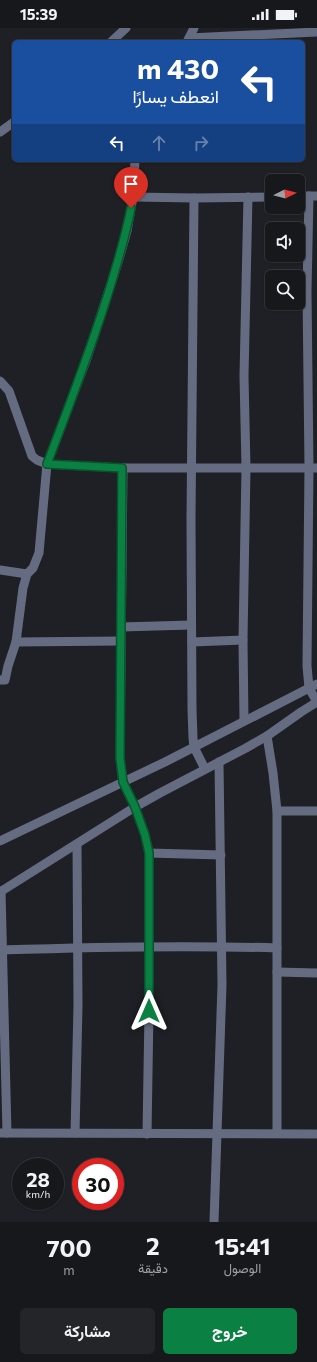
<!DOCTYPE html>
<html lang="ar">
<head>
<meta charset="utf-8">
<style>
	body { margin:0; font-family:Commissioner,Vazirmatn,sans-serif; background:#232529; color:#f1f3f6; direction:rtl; height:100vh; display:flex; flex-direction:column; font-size:15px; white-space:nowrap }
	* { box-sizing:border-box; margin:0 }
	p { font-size:13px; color:#9ea0a3 }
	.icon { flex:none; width:22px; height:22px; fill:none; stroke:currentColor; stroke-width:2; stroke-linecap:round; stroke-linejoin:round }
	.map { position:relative; height:1194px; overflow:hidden; direction:ltr }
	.drawer { display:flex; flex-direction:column; background:#16181c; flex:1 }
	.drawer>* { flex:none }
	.guide { position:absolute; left:12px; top:12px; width:293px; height:122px; border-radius:6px; box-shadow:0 1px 3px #0004,0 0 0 1px #35373b; direction:rtl; background:#1a4fa0; color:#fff; overflow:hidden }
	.needle { width:26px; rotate:84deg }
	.fabs { position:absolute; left:265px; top:146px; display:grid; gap:8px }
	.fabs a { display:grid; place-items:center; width:40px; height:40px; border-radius:6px; background:#16181c; box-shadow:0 1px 3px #0004,0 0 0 1px #35373b; font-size:20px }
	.speed { position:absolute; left:12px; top:1130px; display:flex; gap:8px; font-size:20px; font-weight:700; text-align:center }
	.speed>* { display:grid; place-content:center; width:52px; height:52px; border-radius:50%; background:#16181c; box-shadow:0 1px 3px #0004,0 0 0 1px #35373b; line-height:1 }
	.speed small { font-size:10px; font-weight:400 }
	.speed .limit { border:6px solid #d22; background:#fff; color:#111 }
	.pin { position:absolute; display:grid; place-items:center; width:34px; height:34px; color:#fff; margin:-41px -17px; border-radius:50% 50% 50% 0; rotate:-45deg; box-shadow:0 0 4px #0007 }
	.pin .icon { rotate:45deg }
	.me { position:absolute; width:44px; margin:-22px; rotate:0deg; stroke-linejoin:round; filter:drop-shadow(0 0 3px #0008) }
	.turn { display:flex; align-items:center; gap:14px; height:84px; padding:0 20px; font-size:18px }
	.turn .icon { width:52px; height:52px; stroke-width:2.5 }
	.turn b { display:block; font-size:28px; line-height:34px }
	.lanes { display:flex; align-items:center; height:38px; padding:0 20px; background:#0003; justify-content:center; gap:20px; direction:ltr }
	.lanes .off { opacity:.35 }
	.eta { display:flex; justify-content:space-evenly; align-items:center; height:68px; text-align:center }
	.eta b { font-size:24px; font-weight:700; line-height:28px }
	.primary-button { display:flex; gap:8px; margin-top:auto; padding:8px 20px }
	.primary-button a { flex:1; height:46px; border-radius:6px; background:#0b8043; color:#fff; font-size:16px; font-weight:700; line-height:46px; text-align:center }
	.primary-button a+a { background:#232529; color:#f1f3f6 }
	.status { display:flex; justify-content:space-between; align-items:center; height:28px; padding:0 20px; background:#16181c; direction:ltr }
	.status svg { height:11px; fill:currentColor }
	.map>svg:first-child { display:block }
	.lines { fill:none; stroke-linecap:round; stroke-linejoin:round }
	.minor { stroke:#656c81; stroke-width:9 }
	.route-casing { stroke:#07532c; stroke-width:10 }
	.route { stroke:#0b8043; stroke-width:7 }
</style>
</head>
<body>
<div class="status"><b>15:39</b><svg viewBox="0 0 49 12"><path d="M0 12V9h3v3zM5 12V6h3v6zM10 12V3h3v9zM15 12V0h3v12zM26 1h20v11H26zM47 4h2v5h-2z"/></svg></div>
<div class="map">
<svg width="317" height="1194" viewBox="0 0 317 1194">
	<rect width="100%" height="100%" fill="#1e2026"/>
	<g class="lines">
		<g class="minor">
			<polyline points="189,10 317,4"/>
			<polyline points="111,14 126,0"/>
			<polyline points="187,14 194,0"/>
			<polyline points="0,104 14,94"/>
			<polyline points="298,168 317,168"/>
			<polyline points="309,168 307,263 309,440 307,638 309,660 317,674"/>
			<polyline points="133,169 194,170 272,169"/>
			<polyline points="194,170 191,491 192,681 193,710 194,719 205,741"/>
			<polyline points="0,353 9,363 32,428 37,432 47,436 123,440 317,440"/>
			<polyline points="123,440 120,730 123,754 135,779 145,807 149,825 149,983 147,1106"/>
			<polyline points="0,542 27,546"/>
			<polyline points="121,599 191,597"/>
			<polyline points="16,614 121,613"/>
			<polyline points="192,614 243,612"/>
			<polyline points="0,652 5,652 8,638 16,614 23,560 27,546 33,540 39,525 47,436 86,333 119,231 127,203 133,169 135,132"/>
			<polyline points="244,693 243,612 246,440 244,348 248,169"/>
			<polyline points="267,708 273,745 277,783 277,1105"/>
			<polyline points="277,783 317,783"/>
			<polyline points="0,813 165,734 317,656"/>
			<polyline points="149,825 221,827"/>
			<polyline points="1,863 7,1105"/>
			<polyline points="0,864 135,779 160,765 246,720 267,708 301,684 317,674"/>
			<path d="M0,922C92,919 185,917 277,920"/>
			<polyline points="277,944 317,945"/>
			<polyline points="0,1105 317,1106"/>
			<polyline points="75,1105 78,978 77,817"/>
			<polyline points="214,1194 222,957 219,734"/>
		</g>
	</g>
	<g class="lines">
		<g class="route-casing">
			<path id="route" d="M131,180C125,211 116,240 107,269C89,326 68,381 47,436L122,440L120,730L123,754L135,779L145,807L149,825V983"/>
		</g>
		<use href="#route" class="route"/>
	</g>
</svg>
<div class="fabs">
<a><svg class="needle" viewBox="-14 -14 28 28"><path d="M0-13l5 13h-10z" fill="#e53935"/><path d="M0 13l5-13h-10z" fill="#9ea0a3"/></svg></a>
<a><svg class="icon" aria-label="sound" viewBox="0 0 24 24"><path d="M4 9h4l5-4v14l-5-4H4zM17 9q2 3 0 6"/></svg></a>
<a><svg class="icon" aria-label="search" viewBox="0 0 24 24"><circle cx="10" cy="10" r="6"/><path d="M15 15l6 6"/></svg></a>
</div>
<div class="speed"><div>28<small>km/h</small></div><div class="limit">30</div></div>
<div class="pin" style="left:131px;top:180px;background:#d93025"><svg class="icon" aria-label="arrive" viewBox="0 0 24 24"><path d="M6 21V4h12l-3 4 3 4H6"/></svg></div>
<svg class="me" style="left:149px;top:983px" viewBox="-20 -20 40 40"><path d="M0-17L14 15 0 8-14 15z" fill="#0b8043" stroke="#fff" stroke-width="4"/></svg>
<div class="guide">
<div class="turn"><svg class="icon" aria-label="left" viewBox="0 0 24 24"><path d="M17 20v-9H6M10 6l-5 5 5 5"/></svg><div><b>430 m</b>انعطف يسارًا</div></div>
<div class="lanes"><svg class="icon" aria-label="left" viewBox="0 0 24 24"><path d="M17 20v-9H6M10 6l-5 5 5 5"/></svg><svg class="icon off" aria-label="ahead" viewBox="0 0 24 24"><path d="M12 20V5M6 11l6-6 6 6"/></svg><svg class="icon off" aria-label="right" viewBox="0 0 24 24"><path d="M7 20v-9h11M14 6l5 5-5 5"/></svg></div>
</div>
</div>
<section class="drawer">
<div class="eta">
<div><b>15:41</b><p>الوصول</p></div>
<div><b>2</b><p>دقيقة</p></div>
<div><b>700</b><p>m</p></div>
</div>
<div class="primary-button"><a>خروج</a><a>مشاركة</a></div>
</section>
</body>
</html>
